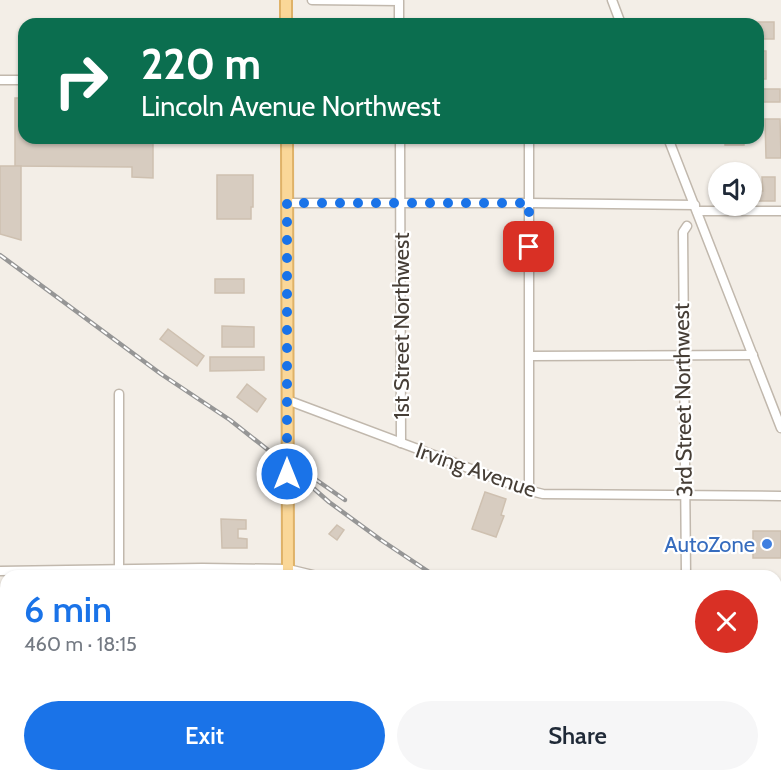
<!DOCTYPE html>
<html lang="en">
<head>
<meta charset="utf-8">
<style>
	body { margin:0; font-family:Cabin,sans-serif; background:#f6f6f7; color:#1f2937; height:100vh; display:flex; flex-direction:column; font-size:22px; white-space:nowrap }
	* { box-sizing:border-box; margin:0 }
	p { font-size:20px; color:#747a83 }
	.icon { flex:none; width:33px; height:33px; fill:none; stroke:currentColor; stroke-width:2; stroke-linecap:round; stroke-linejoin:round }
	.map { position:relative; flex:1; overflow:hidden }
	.side { position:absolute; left:0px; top:570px; width:782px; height:212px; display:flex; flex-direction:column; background:#fff; border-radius:18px 18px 0 0; box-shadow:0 2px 4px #0004 }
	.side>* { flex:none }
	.guide { position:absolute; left:18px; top:18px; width:746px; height:126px; border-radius:18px; box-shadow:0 2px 4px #0004; background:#0b6e4f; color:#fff; overflow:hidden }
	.controls { position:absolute; left:708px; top:162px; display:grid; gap:12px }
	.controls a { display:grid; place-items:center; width:54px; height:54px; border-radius:50%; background:#fff; box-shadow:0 2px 4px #0004; font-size:30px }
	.pin { position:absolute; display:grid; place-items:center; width:51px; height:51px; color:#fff; margin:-26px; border-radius:12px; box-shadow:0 3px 9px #0006 }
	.me { position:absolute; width:66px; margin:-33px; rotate:0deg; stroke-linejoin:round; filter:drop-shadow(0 0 4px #0008) }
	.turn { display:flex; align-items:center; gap:21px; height:126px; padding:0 24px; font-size:27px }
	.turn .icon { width:78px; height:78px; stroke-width:2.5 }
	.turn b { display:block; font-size:42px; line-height:51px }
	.round { display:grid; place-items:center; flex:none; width:63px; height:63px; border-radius:32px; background:#f6f6f7 }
	.overview { display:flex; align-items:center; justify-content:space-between; height:102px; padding:0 24px }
	h1 { font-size:36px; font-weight:600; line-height:45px; color:#1a73e8 }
	.cta { display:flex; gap:12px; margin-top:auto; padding:12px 24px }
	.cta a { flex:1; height:69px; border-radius:36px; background:#1a73e8; color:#fff; font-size:24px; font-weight:600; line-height:69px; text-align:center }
	.cta a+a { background:#f6f6f7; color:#1f2937 }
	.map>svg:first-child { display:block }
	.building { fill:#d7ccc0; stroke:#cec0b0; stroke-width:1.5 }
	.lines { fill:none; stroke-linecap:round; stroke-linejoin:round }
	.minor-casing { stroke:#c1b8ad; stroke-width:11 }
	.major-casing { stroke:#dfb268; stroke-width:14 }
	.minor { stroke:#fff; stroke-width:8 }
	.major { stroke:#fad798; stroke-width:10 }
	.rail-casing { stroke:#969696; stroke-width:4.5 }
	.rail { stroke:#fff; stroke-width:2; stroke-dasharray:7; stroke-linecap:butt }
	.route { stroke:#1a73e8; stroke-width:10; stroke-dasharray:0 18 }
	.shop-dot { fill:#3f7fe0; stroke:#fff; stroke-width:2 }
	.labels { text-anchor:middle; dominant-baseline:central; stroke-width:4.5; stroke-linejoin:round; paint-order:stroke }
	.street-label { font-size:22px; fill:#463e36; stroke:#fff }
	.shop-label { font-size:22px; fill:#366cbe; stroke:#fff; text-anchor:end }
</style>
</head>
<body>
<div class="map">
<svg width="781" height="781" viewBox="0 0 781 781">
	<rect width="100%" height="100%" fill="#f3eee7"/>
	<g class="building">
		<polygon points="751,22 774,22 774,39 758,39 758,24 751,24"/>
		<rect x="758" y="51" width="8" height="28"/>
		<rect x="758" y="89" width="22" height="13"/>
		<polygon points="15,98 24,98 24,138 153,138 153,178 132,177 132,167 15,166"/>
		<polygon points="765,119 780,119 781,158 766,158"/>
		<rect x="725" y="138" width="19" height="7"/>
		<polygon points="0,166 21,166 21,240 0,234"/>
		<polygon points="217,175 253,175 253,207 251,207 251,219 217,219"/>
		<polygon points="762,177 775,177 775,201 754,201 754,191 763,191"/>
		<rect x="215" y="279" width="29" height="14"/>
		<polygon points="222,326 254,327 254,347 222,347"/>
		<polygon points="168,329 204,356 197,366 160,339"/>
		<polygon points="210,357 264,357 264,370 210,371"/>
		<polygon points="247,384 266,399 257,412 237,397"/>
		<polygon points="485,492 506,499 501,515 504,516 496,537 472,529"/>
		<polygon points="221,519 246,520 246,529 238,529 238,538 247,539 247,548 222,548"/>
		<polygon points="337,525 344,530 337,540 329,534"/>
		<rect x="753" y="531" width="28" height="27"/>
		<rect x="776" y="613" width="5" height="75"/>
		<polygon points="776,740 781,740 781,757 776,758"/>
		<polygon points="776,762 781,762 781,781 772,781 772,776 776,776"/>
	</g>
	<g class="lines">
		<g class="minor-casing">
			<g id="minor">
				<polyline points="312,0 399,1 399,24"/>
				<polyline points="612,0 621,24"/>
				<polyline points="0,80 24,80"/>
				<polyline points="400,138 401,443"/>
				<polyline points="668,138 781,428"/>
				<polyline points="287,203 529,203 695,205"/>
				<polyline points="697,211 781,211"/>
				<polyline points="530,356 753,355"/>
				<polyline points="287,400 527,490 543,494 781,496"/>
				<polyline points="529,490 529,138"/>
				<polyline points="0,571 202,568 288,569 317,576"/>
				<polyline points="119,576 119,394"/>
				<polyline points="686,576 683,232 687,226"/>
				<polyline points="776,719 781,719"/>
				<polyline points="121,776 121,781"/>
				<polyline points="380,776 380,781"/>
				<polyline points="534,776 534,781"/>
				<polyline points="689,776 689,781"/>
			</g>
		</g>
		<g class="major-casing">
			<g id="major">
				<polyline points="286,0 286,24"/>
				<polyline points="287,138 288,576"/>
				<polyline points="290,776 290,781"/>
			</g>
		</g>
		<use href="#minor" class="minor"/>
		<use href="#major" class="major"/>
		<g class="rail-casing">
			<g id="rail">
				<polyline points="0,255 161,374 230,420 287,465 329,502 381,540 429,572 440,576"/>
				<polyline points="315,479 345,500"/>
				<polyline points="776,595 781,595"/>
			</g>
		</g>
		<use href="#rail" class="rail"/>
	</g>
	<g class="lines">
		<polyline class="route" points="287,474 287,203 529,203 529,247"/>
	</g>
	<circle class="shop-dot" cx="767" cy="544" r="6"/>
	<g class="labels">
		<g class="street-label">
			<text transform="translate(401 326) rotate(-90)">1st Street Northwest</text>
			<text transform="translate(683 400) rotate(-91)">3rd Street Northwest</text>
			<text transform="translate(476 470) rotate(19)">Irving Avenue</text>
		</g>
		<g class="shop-label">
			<text x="755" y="544">AutoZone</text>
		</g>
	</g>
</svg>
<div class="controls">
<a><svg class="icon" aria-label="sound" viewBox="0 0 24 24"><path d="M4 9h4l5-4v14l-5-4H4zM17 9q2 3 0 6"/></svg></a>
</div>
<div class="pin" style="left:529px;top:247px;background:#d93025"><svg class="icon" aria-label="arrive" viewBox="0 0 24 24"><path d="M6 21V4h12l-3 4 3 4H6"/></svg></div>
<svg class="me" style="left:287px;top:474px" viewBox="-20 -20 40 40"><circle r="17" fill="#1a73e8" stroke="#fff" stroke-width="3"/><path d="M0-11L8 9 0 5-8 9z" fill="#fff"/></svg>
<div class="guide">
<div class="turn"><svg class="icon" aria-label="right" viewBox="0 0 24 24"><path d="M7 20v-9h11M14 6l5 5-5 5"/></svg><div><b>220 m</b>Lincoln Avenue Northwest</div></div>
</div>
<section class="side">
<div class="overview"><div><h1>6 min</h1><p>460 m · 18:15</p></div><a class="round" style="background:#d93025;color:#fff"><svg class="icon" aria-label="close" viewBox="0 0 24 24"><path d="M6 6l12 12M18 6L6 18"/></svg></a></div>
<div class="cta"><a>Exit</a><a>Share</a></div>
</section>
</div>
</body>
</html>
